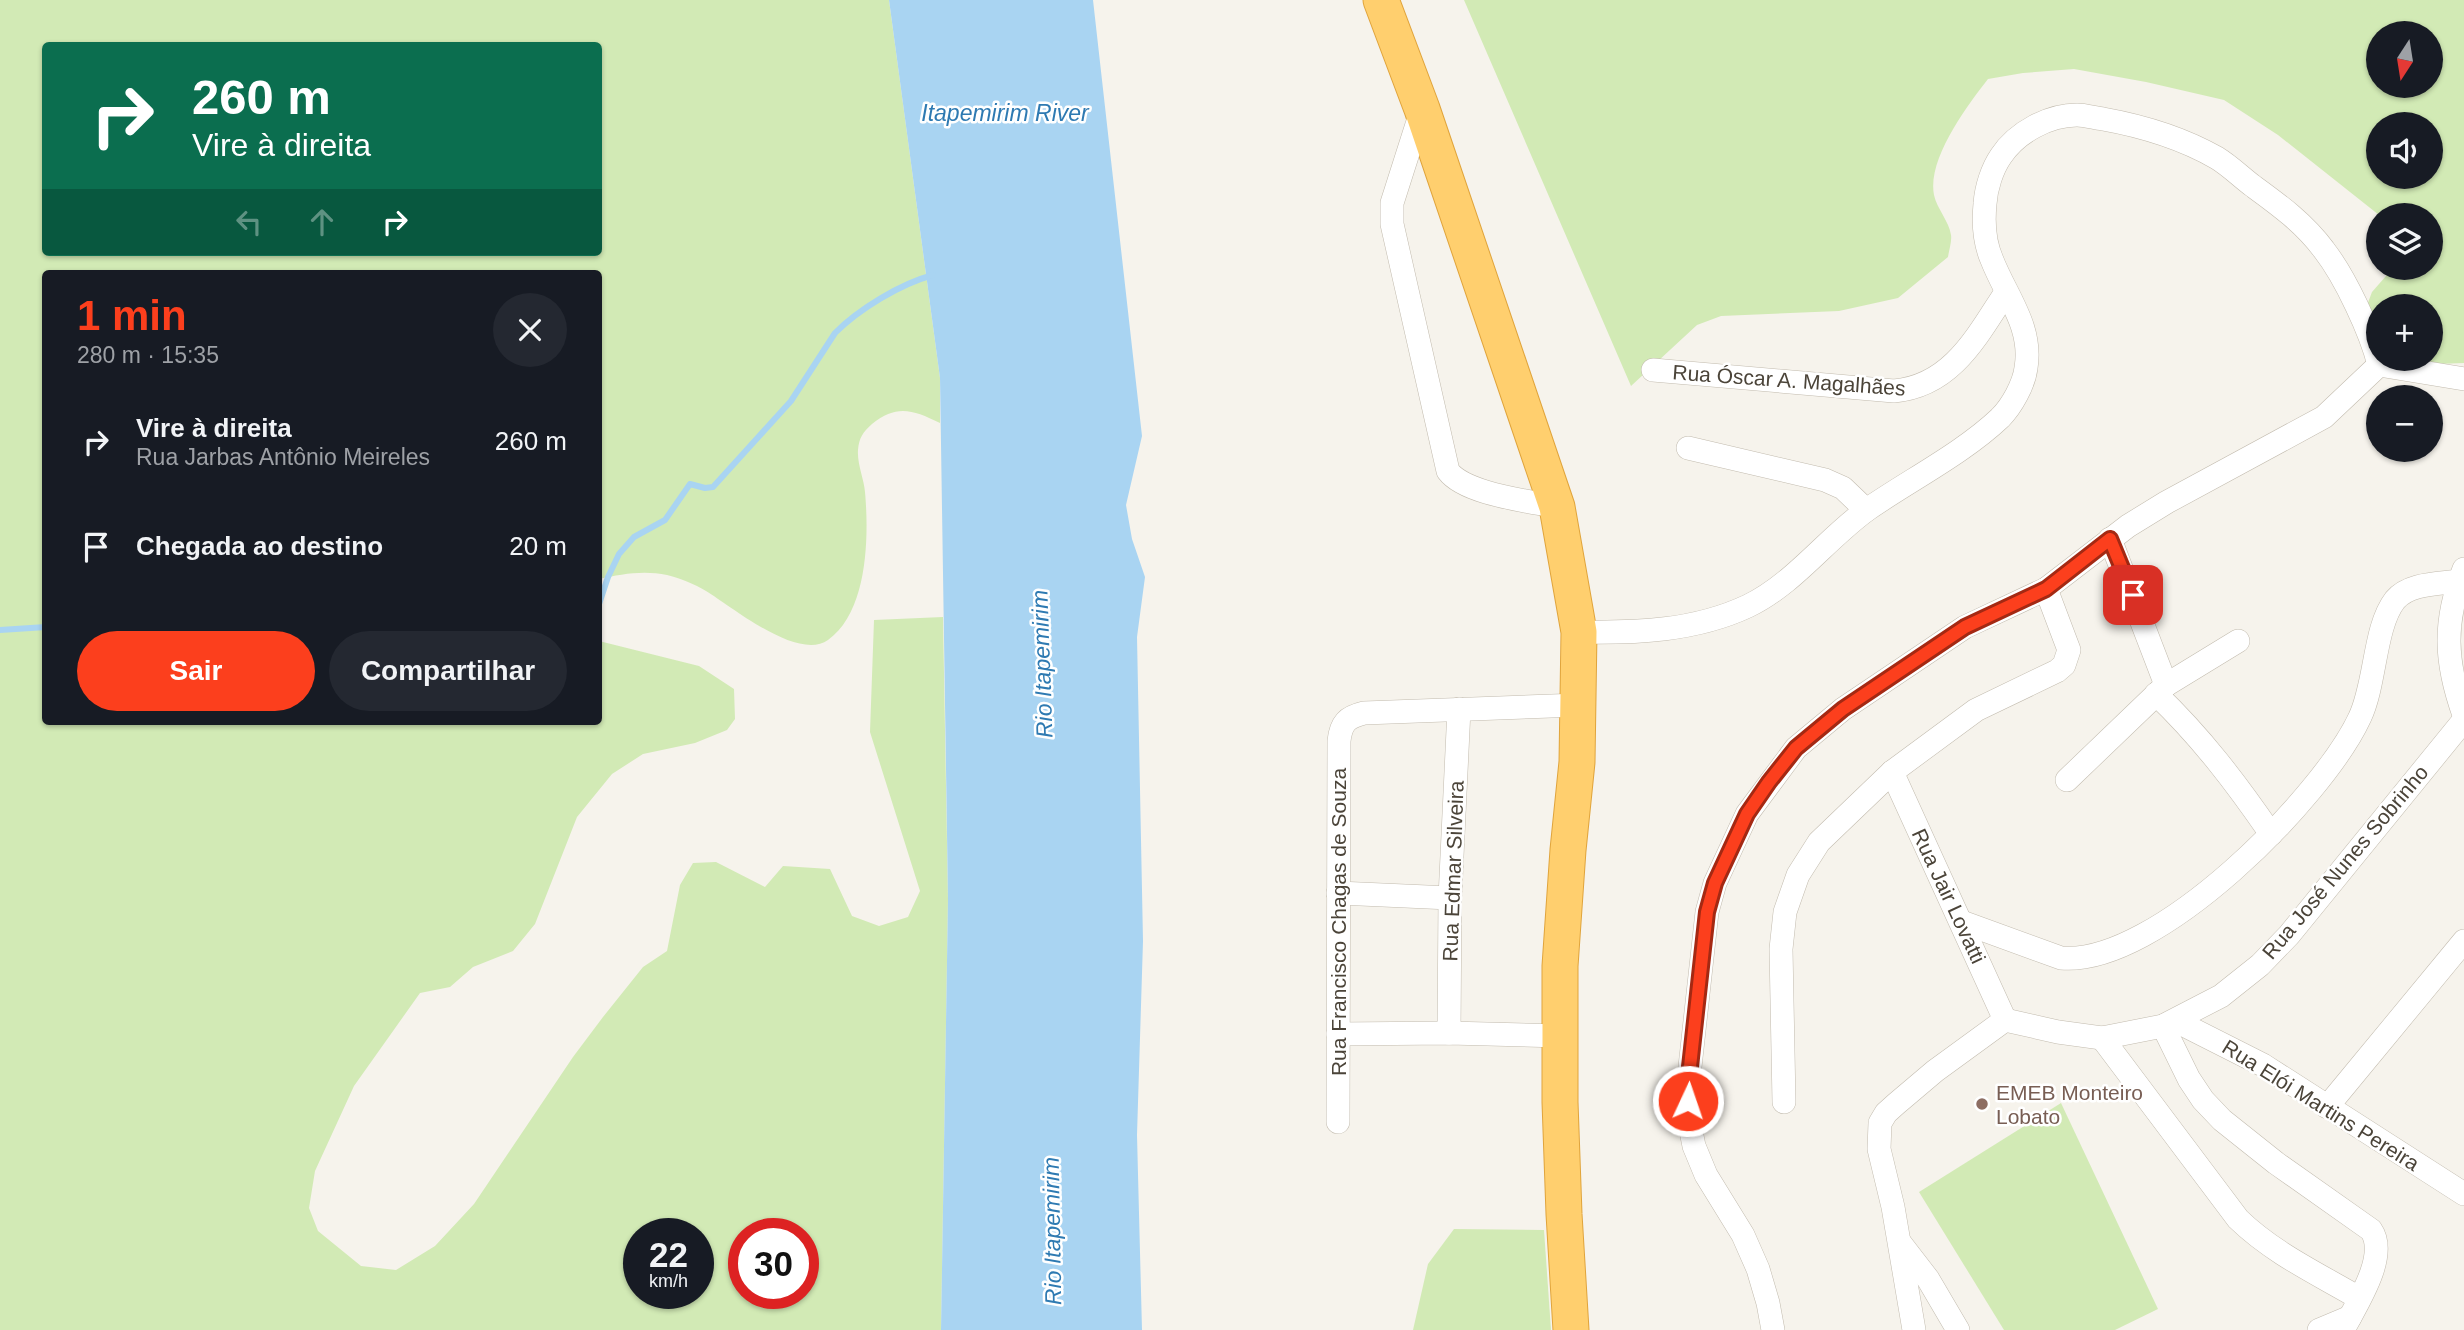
<!DOCTYPE html>
<html lang="pt">
<head>
<meta charset="utf-8">
<style>
	body { margin:0; font-family:Helvetica,sans-serif; background:#242831; color:#f1f3f6; height:100vh; display:flex; flex-direction:column; font-size:26px; white-space:nowrap }
	* { box-sizing:border-box; margin:0 }
	p { font-size:23px; color:#9ea1a6 }
	.icon { flex:none; width:38px; height:38px; fill:none; stroke:currentColor; stroke-width:2; stroke-linecap:round; stroke-linejoin:round }
	.map { position:relative; flex:1; overflow:hidden }
	.side { position:absolute; left:42px; top:270px; width:560px; height:455px; display:flex; flex-direction:column; background:#171b24; border-radius:7px; box-shadow:0 2px 5px #0004 }
	.side>* { flex:none }
	.guide { position:absolute; left:42px; top:42px; width:560px; height:214px; border-radius:7px; box-shadow:0 2px 5px #0004; background:#0b6e4f; color:#fff; overflow:hidden }
	.needle { width:46px; rotate:192deg }
	.fabs { position:absolute; left:2366px; top:21px; display:grid; gap:14px }
	.fabs a { display:grid; place-items:center; width:77px; height:77px; border-radius:50%; background:#171b24; box-shadow:0 2px 5px #0004; font-size:35px }
	.speed { position:absolute; left:623px; top:1218px; display:flex; gap:14px; font-size:35px; font-weight:700; text-align:center }
	.speed>* { display:grid; place-content:center; width:91px; height:91px; border-radius:50%; background:#171b24; box-shadow:0 2px 5px #0004; line-height:1 }
	.speed small { font-size:18px; font-weight:400 }
	.speed .limit { border:10px solid #d22; background:#fff; color:#111 }
	.pin { position:absolute; display:grid; place-items:center; width:60px; height:60px; color:#fff; margin:-30px; border-radius:14px; box-shadow:0 4px 10px #0006 }
	.me { position:absolute; width:77px; margin:-38px; rotate:3deg; stroke-linejoin:round; filter:drop-shadow(0 0 5px #0008) }
	.turn { display:flex; align-items:center; gap:24px; height:147px; padding:0 35px; font-size:32px }
	.turn .icon { width:91px; height:91px; stroke-width:2.5 }
	.turn b { display:block; font-size:49px; line-height:60px }
	.lanes { display:flex; align-items:center; height:66px; padding:0 35px; background:#0003; justify-content:center; gap:35px; direction:ltr }
	.lanes .off { opacity:.35 }
	.round { display:grid; place-items:center; flex:none; width:74px; height:74px; border-radius:37px; background:#242831 }
	.overview { display:flex; align-items:center; justify-content:space-between; height:119px; padding:0 35px }
	h1 { font-size:42px; font-weight:700; line-height:52px; color:#fc3f1d }
	.primary-button { display:flex; gap:14px; margin-top:auto; padding:14px 35px }
	.primary-button a { flex:1; height:80px; border-radius:42px; background:#fc3f1d; color:#fff; font-size:28px; font-weight:700; line-height:80px; text-align:center }
	.primary-button a+a { background:#242831; color:#f1f3f6 }
	ul { padding:0; list-style:none }
	li { display:flex; align-items:center; gap:21px; height:105px; padding:0 35px }
	li div { flex:1 }
	li b { display:block; font-size:26px }
	li em { font-style:normal }
	.map>svg:first-child { display:block }
	.green { fill:#d2eab5; fill-rule:evenodd }
	.water { fill:#a9d4f2 }
	.lines { fill:none; stroke-linecap:round; stroke-linejoin:round }
	.stream { stroke:#a9d4f2; stroke-width:6 }
	.minor-casing { stroke:#c2bbae; stroke-width:24 }
	.highway-casing { stroke:#e0a43c; stroke-width:37 }
	.minor { stroke:#fff; stroke-width:23 }
	.highway { stroke:#ffcf6e; stroke-width:35 }
	.route-casing { stroke:#a42913; stroke-width:18 }
	.route { stroke:#fc3f1d; stroke-width:12 }
	.education-dot { fill:#8d6e63; stroke:#fff; stroke-width:2.5 }
	.labels { text-anchor:middle; dominant-baseline:central; stroke-width:5; stroke-linejoin:round; paint-order:stroke }
	.street-label { font-size:21px; fill:#4b4439; stroke:#fff }
	.education-label { font-size:21px; fill:#785e54; stroke:#fff; text-anchor:start }
	.water-label { font-size:23px; font-style:italic; fill:#2e7ab2; stroke:#fff }
</style>
</head>
<body>
<div class="map">
<svg width="2464" height="1330" viewBox="0 0 2464 1330">
	<rect width="100%" height="100%" fill="#f6f3ec"/>
	<g class="green">
		<path d="M0,0H889L940,378V423C913,410 897,404 872,424C863,432 859,438 858,450C857,464 864,479 865,492C869,536 868,612 828,640C798,662 731,606 706,591C695,584 679,578 667,575C644,570 621,574 599,579L598,273H46V721H598L599,641L699,666L734,689L735,719L727,730L695,743L643,754L612,774L577,817L535,924L513,951L473,967L450,987L420,993L354,1086L315,1171L309,1208L318,1231L361,1266L396,1270L435,1246L474,1204L573,1057L603,1017L643,967L667,951L680,885L693,863L716,862L765,887L783,866L830,869L852,916L879,926L908,917L920,891L870,732L874,620L943,617L948,899L941,1330H0ZM46,46H598V252H46ZM639,1234H698V1293H639ZM744,1234H803V1293H744Z"/>
		<path d="M1464,0H2464V363L2437,364L2407,359H2431V306H2378V343L2364,313L2372,292L2393,268H2431V215H2379L2278,135L2224,100L2146,82L2074,69L2023,73L1988,79C1967,106 1927,159 1934,195C1937,209 1949,221 1951,235C1952,241 1949,250 1948,257L1898,298L1839,311L1721,316L1697,325L1631,386ZM2378,33H2431V86H2378ZM2378,124H2431V177H2378Z"/>
		<polygon points="2061,1103 2158,1309 2115,1330 2004,1330 1919,1192"/>
		<polygon points="1454,1229 1544,1230 1551,1330 1413,1330 1428,1264"/>
	</g>
	<polygon class="water" points="889,0 1093,0 1142,436 1126,505 1132,539 1145,577 1137,637 1143,941 1137,1135 1142,1330 941,1330 948,899 940,378"/>
	<g class="lines">
		<g class="stream">
			<path d="M598,607L608,577L619,554L634,537L665,520L690,484L705,488L713,487L791,401L835,333C859,309 900,284 933,275"/>
			<polyline points="0,630 46,627"/>
		</g>
		<g class="minor-casing">
			<g id="minor">
				<path d="M1422,109L1392,203V224L1448,471C1465,494 1529,501 1557,507"/>
				<path d="M1653,370L1894,391C1952,386 1977,336 2006,292"/>
				<polyline points="1688,448 1825,480 1843,488 1866,510"/>
				<polyline points="2110,539 2166,685"/>
				<path d="M2464,569C2443,622 2445,662 2464,715"/>
				<path d="M1579,632C1636,633 1695,631 1748,606C1794,584 1827,538 1868,509C1910,480 1963,453 2000,418C2012,406 2024,384 2026,368C2033,327 2006,296 1992,260C1984,242 1983,224 1985,204C1986,188 1992,169 2001,156C2017,132 2049,115 2077,115C2085,115 2095,118 2103,119C2142,126 2182,138 2217,158C2230,166 2241,177 2253,186C2279,205 2304,223 2324,250C2345,277 2371,332 2379,365L2464,379"/>
				<path d="M2156,694C2201,737 2236,783 2271,834"/>
				<polyline points="1892,772 2005,1020"/>
				<polyline points="2067,780 2166,685 2238,641"/>
				<polyline points="1338,893 1450,898"/>
				<path d="M1962,922L2061,958C2156,967 2323,797 2360,717C2376,683 2374,627 2395,600C2409,583 2438,584 2459,581"/>
				<polyline points="2176,1021 2263,1065 2464,1194"/>
				<path d="M2163,1026L2189,1079L2203,1100L2222,1120L2276,1163L2371,1230C2389,1256 2356,1305 2343,1330"/>
				<polyline points="1449,1033 1450,898 1459,709"/>
				<polyline points="1338,1034 1449,1033 1560,1036"/>
				<path d="M2102,1038L2238,1219C2273,1253 2318,1274 2359,1298"/>
				<polyline points="1784,1102 1781,949 1785,912 1798,875 1819,842 1892,772 1976,710 2057,671 2064,665 2069,650 2046,589"/>
				<polyline points="2327,1107 2464,941"/>
				<path d="M1338,1122L1339,741C1341,723 1347,717 1364,713L1579,705"/>
				<polyline points="1901,1244 1928,1279 1958,1330"/>
				<polyline points="1773,1330 1768,1303 1758,1269 1743,1235 1706,1175 1694,1146 1688,1116 1688,1085 1707,912 1715,883 1747,814 1796,748 1843,709 1965,627 2046,589 2128,526 2167,502 2324,417 2379,365"/>
				<polyline points="1914,1330 1893,1207 1879,1149 1880,1123 1886,1113 1896,1104 1935,1071 2005,1020 2058,1032 2102,1038 2163,1026 2221,996 2260,965 2289,935 2464,720"/>
				<polyline points="2319,1330 2350,1317"/>
			</g>
		</g>
		<g class="highway-casing">
			<polyline id="highway" points="1381,0 1422,109 1557,507 1579,632 1577,762 1568,850 1560,966 1560,1102 1564,1214 1571,1330"/>
		</g>
		<use href="#minor" class="minor"/>
		<use href="#highway" class="highway"/>
	</g>
	<g class="lines">
		<g class="route-casing">
			<polyline id="route" points="1688,1101 1688,1085 1707,912 1715,883 1747,814 1769,782 1796,748 1843,709 1965,627 2046,589 2110,539 2133,595"/>
		</g>
		<use href="#route" class="route"/>
	</g>
	<circle class="education-dot" cx="1982" cy="1104" r="7"/>
	<g class="labels">
		<g class="street-label">
			<text transform="translate(1789 380) rotate(4)">Rua Óscar A. Magalhães</text>
			<text transform="translate(2345 862) rotate(-50)">Rua José Nunes Sobrinho</text>
			<text transform="translate(1453 871) rotate(-88)">Rua Edmar Silveira</text>
			<text transform="translate(1949 896) rotate(65)">Rua Jair Lovatti</text>
			<text transform="translate(1338 922) rotate(-90)">Rua Francisco Chagas de Souza</text>
			<text transform="translate(2321 1105) rotate(32)">Rua Elói Martins Pereira</text>
		</g>
		<g class="education-label">
			<text x="1996" y="1092">EMEB Monteiro<tspan x="1996" dy="24">Lobato</tspan></text>
		</g>
		<g class="water-label">
			<text x="1005" y="113">Itapemirim River</text>
			<text transform="translate(1042 664) rotate(-92)">Rio Itapemirim</text>
			<text transform="translate(1052 1231) rotate(-91)">Rio Itapemirim</text>
		</g>
	</g>
</svg>
<div class="fabs">
<a><svg class="needle" viewBox="-14 -14 28 28"><path d="M0-13l5 13h-10z" fill="#e53935"/><path d="M0 13l5-13h-10z" fill="#9ea1a6"/></svg></a>
<a><svg class="icon" aria-label="sound" viewBox="0 0 24 24"><path d="M4 9h4l5-4v14l-5-4H4zM17 9q2 3 0 6"/></svg></a>
<a><svg class="icon" aria-label="layers" viewBox="0 0 24 24"><path d="M12 4l9 5-9 5-9-5zM3 14l9 5 9-5"/></svg></a>
<a>+</a>
<a>−</a>
</div>
<div class="speed"><div>22<small>km/h</small></div><div class="limit">30</div></div>
<div class="pin" style="left:2133px;top:595px;background:#d93025"><svg class="icon" aria-label="arrive" viewBox="0 0 24 24"><path d="M6 21V4h12l-3 4 3 4H6"/></svg></div>
<svg class="me" style="left:1688px;top:1101px" viewBox="-20 -20 40 40"><circle r="17" fill="#fc3f1d" stroke="#fff" stroke-width="3"/><path d="M0-11L8 9 0 5-8 9z" fill="#fff"/></svg>
<div class="guide">
<div class="turn"><svg class="icon" aria-label="right" viewBox="0 0 24 24"><path d="M7 20v-9h11M14 6l5 5-5 5"/></svg><div><b>260 m</b>Vire à direita</div></div>
<div class="lanes"><svg class="icon off" aria-label="left" viewBox="0 0 24 24"><path d="M17 20v-9H6M10 6l-5 5 5 5"/></svg><svg class="icon off" aria-label="ahead" viewBox="0 0 24 24"><path d="M12 20V5M6 11l6-6 6 6"/></svg><svg class="icon" aria-label="right" viewBox="0 0 24 24"><path d="M7 20v-9h11M14 6l5 5-5 5"/></svg></div>
</div>
<section class="side">
<div class="overview"><div><h1>1 min</h1><p>280 m · 15:35</p></div><a class="round"><svg class="icon" aria-label="close" viewBox="0 0 24 24"><path d="M6 6l12 12M18 6L6 18"/></svg></a></div>
<ul>
<li><svg class="icon" aria-label="right" viewBox="0 0 24 24"><path d="M7 20v-9h11M14 6l5 5-5 5"/></svg><div><b>Vire à direita</b><p>Rua Jarbas Antônio Meireles</p></div><em>260 m</em></li>
<li><svg class="icon" aria-label="arrive" viewBox="0 0 24 24"><path d="M6 21V4h12l-3 4 3 4H6"/></svg><div><b>Chegada ao destino</b></div><em>20 m</em></li>
</ul>
<div class="primary-button"><a>Sair</a><a>Compartilhar</a></div>
</section>
</div>
</body>
</html>
